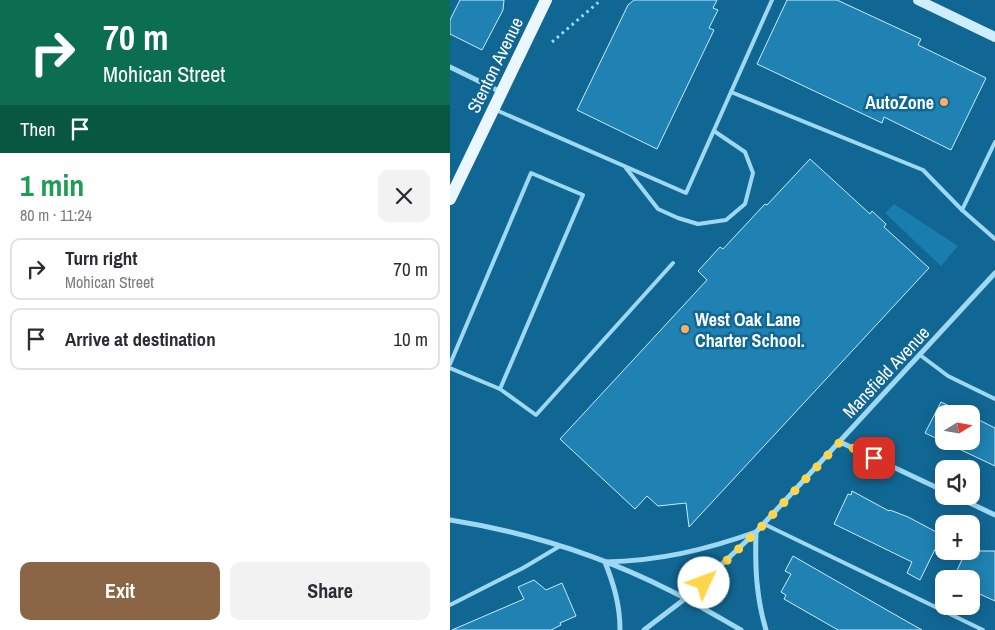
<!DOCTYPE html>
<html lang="en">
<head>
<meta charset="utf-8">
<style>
	body { margin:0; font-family:"Archivo Narrow",sans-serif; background:#f2f2f3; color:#2b2b33; height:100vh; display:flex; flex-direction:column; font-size:19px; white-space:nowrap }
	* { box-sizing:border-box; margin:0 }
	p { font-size:16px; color:#7c7c81 }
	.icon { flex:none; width:28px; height:28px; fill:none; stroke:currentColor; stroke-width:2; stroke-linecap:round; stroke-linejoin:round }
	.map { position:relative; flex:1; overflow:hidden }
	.panel { display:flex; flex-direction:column; background:#fff; width:450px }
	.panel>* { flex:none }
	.hud { background:#0b6e4f; color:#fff; overflow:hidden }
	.needle { width:32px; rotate:79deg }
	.controls { position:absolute; left:485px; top:405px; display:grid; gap:10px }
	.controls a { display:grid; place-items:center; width:45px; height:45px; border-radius:10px; background:#fff; box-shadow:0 2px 12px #0003; font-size:25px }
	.pin { position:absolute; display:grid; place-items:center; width:42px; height:42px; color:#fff; margin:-21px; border-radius:10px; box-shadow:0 2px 8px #0006 }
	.me { position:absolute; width:55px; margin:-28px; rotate:47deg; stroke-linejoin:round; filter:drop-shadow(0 0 4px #0008) }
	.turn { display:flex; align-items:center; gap:18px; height:105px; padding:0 20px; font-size:22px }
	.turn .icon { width:65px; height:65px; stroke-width:2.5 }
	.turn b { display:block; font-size:35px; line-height:42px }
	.then { display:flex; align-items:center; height:48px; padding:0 20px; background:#0003; gap:10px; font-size:19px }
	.round { display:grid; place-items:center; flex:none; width:52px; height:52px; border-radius:10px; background:#f2f2f3 }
	.headline { display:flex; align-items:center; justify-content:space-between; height:85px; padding:0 20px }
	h1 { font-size:30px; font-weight:800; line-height:38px; color:#1e9e55 }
	.button { display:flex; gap:10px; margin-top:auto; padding:10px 20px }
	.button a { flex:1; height:58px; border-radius:10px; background:#8a6647; color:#fff; font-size:20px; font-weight:800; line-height:58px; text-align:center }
	.button a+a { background:#f2f2f3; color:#2b2b33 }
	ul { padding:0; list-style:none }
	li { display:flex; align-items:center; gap:15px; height:62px; margin:0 10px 8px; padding:0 10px; border:2px solid #e1e1e2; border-radius:10px }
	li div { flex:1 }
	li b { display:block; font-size:19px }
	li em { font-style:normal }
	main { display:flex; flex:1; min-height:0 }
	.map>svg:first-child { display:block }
	.green { fill:#197dad }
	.building { fill:#1f82b2; stroke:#c6ecfd }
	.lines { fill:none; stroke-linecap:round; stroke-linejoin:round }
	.path { stroke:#9fd8f3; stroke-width:3; stroke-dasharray:2.5 4; stroke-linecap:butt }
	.lane { stroke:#9fd8f3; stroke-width:4 }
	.street { stroke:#9fd8f3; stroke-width:5 }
	.secondary { stroke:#ceedfd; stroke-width:10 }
	.primary { stroke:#eaf7ff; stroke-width:12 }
	.route { stroke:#ffd54a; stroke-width:9; stroke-dasharray:0 16.2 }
	.poi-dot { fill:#ffad60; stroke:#116793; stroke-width:2 }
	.labels { text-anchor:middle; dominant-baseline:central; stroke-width:5; stroke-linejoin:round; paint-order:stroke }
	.street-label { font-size:18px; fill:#fff; stroke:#116793 }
	.poi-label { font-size:18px; font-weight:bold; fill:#fff; stroke:#116793; text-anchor:end }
</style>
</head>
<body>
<main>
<section class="panel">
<div class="hud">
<div class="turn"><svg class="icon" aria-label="right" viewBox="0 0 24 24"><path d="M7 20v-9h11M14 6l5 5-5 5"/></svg><div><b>70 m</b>Mohican Street</div></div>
<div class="then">Then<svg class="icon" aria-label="arrive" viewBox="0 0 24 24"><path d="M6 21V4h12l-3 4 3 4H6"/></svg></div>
</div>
<div class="headline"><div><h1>1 min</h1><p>80 m · 11:24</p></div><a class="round"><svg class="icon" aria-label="close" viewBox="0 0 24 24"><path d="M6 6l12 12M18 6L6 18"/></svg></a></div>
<ul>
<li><svg class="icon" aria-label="right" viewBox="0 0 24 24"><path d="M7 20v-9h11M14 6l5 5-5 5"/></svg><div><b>Turn right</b><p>Mohican Street</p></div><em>70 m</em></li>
<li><svg class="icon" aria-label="arrive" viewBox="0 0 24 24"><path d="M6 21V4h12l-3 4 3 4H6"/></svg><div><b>Arrive at destination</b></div><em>10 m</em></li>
</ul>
<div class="button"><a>Exit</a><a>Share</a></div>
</section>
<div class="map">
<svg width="545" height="630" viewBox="0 0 545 630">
	<rect width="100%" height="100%" fill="#116793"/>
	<polygon class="green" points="444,204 508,246 491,266 435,213"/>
	<g class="building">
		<polygon points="10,0 54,0 53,10 32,50 0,34 0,20"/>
		<polygon points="184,0 267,0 263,8 268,10 259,28 264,30 207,149 127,110 178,5"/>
		<polygon points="337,0 387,0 471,39 468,45 536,78 501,150 434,117 432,123 307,64"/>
		<polygon points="360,159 420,214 422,211 436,224 434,227 479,268 239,527 236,503 208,506 197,496 185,509 110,439 257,280 248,271 270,247 273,249 315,204 317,205"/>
		<polygon points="491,402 516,414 494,414 494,441 521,441 521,416 545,428 545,466 475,433"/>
		<polygon points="402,491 439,511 440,510 458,517 492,535 470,580 457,573 462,562 384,524 398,494 401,495"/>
		<polygon points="521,549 526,551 545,551 545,601 521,590 521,579 503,579 516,551 521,551"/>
		<polygon points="343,556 442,613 472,630 388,630 334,599 336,595 331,592 341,574 335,571"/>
		<polygon points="84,580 96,590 112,583 126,616 110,623 111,625 101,630 2,630 74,599 68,587"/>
	</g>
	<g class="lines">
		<polyline class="path" points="102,42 151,0"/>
		<g class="lane">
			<polyline points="281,92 473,170 512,210"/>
			<polyline points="46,110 236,193 322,0"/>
			<polyline points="545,142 512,210 545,239"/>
			<polyline points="176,168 208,209 228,218 248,224 276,220 295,204 303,173 295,152 264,131"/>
			<polyline points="470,355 498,376 545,399"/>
			<polyline points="0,364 81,173 133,195 50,389 0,368"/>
			<polyline points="50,389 86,415 223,263"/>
			<polyline points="314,524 533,630"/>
			<polyline points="0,605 73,568 110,546"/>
		</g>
		<g class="street">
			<polyline points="0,67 51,92"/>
			<polyline points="390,442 494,491"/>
			<polyline points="505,496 545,515"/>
			<path d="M0,520C76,532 152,556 221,591C245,603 268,617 291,630"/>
			<path d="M170,630C170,605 164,585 155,562C209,561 255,550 306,532C305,566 306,597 316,630"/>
			<polyline points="194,630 236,598 306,532 545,273"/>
		</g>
		<polyline class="secondary" points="468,0 545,37"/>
		<polyline class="primary" points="0,199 96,0"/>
	</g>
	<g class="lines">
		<polyline class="route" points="254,583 314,524 390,442 424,458"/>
	</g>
	<g class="poi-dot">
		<circle cx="494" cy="102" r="5"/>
		<circle cx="235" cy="329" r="5"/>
	</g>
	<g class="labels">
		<g class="street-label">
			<text transform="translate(45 65) rotate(-64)">Stenton Avenue</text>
			<text transform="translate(436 372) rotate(-47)">Mansfield Avenue</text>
		</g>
		<g class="poi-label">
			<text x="484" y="102">AutoZone</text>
			<text x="245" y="319" text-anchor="start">West Oak Lane<tspan x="245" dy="21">Charter School.</tspan></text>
		</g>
	</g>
</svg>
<div class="controls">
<a><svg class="needle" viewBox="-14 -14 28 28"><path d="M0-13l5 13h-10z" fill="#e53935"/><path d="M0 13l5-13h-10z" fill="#7c7c81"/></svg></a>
<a><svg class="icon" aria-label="sound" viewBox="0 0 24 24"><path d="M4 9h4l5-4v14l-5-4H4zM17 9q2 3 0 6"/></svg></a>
<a>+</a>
<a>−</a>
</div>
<div class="pin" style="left:424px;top:458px;background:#d93025"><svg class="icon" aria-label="arrive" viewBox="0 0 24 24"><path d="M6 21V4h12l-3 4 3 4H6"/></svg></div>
<svg class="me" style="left:254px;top:583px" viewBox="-20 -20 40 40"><circle r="19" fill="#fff"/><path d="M0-13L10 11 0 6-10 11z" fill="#ffd54a"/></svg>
</div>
</main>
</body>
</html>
